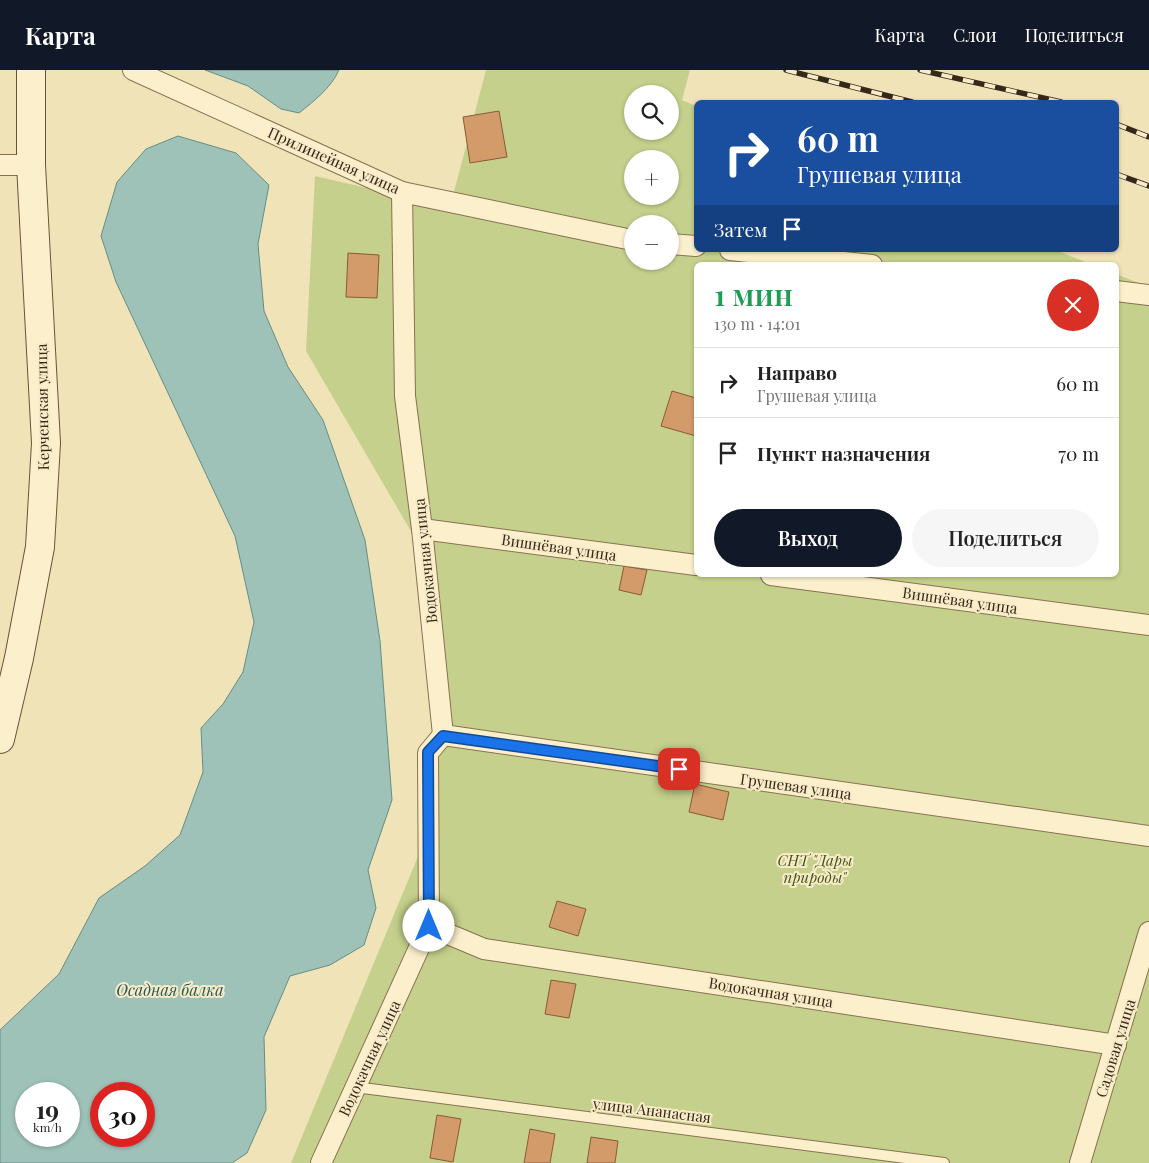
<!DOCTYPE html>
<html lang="ru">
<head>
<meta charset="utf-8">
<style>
	body { margin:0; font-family:"Playfair Display",serif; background:#f6f6f6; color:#222; height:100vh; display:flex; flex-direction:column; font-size:19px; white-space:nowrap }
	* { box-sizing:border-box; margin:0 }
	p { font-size:16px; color:#767676 }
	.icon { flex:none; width:28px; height:28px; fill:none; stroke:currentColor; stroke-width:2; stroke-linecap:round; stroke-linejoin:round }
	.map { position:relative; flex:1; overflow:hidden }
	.details { position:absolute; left:694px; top:192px; width:425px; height:315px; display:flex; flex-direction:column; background:#fff; border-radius:8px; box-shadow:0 1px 4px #0004 }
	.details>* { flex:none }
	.top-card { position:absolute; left:694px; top:30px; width:425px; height:152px; border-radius:8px; box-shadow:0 1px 4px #0004; background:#1a4fa0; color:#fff; overflow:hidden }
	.buttons { position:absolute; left:624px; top:15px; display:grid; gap:10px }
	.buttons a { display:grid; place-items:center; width:55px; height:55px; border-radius:50%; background:#fff; box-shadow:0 1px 4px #0004; font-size:25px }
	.speed { position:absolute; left:15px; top:1012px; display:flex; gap:10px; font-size:25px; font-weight:700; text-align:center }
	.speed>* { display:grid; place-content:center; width:65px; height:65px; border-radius:50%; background:#fff; box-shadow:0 1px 4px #0004; line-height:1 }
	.speed small { font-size:12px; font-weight:400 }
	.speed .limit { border:8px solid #d22; background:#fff; color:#111 }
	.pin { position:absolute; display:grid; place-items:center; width:42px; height:42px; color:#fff; margin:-21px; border-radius:10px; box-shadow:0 2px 8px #0006 }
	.me { position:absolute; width:55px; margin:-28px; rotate:0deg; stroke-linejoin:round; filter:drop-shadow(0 0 4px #0008) }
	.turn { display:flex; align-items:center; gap:18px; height:105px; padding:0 20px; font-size:22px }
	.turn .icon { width:65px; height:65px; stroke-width:2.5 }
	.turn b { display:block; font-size:35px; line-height:42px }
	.then { display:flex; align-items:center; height:48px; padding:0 20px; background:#0003; gap:10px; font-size:19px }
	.round { display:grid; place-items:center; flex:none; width:52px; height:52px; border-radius:26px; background:#f6f6f6 }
	.overview { display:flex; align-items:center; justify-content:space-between; height:85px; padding:0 20px }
	h1 { font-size:30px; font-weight:600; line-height:38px; color:#1e9e55 }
	.action { display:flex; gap:10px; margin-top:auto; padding:10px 20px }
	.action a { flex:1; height:58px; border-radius:30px; background:#111827; color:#fff; font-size:20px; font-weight:600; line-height:58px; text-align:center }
	.action a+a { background:#f6f6f6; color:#222 }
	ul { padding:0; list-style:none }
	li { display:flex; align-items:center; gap:15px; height:70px; padding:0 20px; border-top:1px solid #e0e0e0 }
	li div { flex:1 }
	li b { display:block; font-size:19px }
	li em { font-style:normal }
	header { display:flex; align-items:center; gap:30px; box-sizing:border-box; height:70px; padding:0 25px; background:#111827; color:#fff }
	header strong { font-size:24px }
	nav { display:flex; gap:28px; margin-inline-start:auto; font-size:18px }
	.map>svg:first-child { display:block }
	.green { fill:#c5d08c; fill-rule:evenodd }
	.water { fill:#9ec1b8; stroke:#658e86; fill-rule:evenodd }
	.building { fill:#d39a6a; stroke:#8a5b36 }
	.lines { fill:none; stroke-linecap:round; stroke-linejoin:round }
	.lane-casing { stroke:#897152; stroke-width:12 }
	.street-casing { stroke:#897152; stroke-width:22 }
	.secondary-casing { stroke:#6a5236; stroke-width:30 }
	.lane { stroke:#fcf0cc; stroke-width:10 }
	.street { stroke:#fcf0cc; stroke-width:20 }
	.secondary { stroke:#fcf0cc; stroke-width:28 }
	.rail-casing { stroke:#362819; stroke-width:5.5 }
	.rail { stroke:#f8ecc8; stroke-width:4; stroke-dasharray:11; stroke-linecap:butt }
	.route-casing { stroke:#114b97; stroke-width:12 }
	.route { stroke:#1a73e8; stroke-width:9 }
	.labels { text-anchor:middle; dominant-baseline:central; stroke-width:4; stroke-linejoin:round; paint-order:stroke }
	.street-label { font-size:15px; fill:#362819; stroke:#f8ecc8 }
	.park-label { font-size:15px; font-style:italic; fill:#44541d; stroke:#f8ecc8 }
	.water-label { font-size:16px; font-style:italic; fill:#265756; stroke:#f8ecc8 }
</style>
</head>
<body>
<header>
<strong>Карта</strong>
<nav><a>Карта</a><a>Слои</a><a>Поделиться</a></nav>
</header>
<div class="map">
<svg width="1149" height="1093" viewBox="0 0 1149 1093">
	<rect width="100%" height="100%" fill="#f1e3b8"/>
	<path class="green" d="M486,0H690L682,30L696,36V180H1055L1093,195H696V505H1116V204L1149,217V1093H291L419,784L435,664L412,463L306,281L315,106L450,137ZM632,24H670V61H632ZM632,89H670V126H632ZM632,154H670V191H632Z"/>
	<g class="water">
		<path d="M205,0H339C331,18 314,31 299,43L281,39L248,16Z"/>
		<path d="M178,66L236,83L269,115L258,174L264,241L288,297L323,350L365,470L380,571L392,730L368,800L376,838L364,875L330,895L290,906L264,967L266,1040L247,1083L232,1093H0V960L59,904L99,828L145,796L180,765L203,702L201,658L223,634L243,602L254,552L235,466L116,212L101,166L117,112L146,79ZM26,1024H69V1066H26ZM101,1024H144V1066H101Z"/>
	</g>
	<g class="building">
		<polygon points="499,41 507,87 470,93 463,47"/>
		<polygon points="348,183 379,185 377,228 346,227"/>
		<polygon points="672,321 696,328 696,366 661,356"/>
		<polygon points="624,496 647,500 641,525 619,520"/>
		<polygon points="695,714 729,722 723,750 689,742"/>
		<polygon points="557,831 586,839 578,866 549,857"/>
		<polygon points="551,910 576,914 569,948 545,944"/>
		<polygon points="437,1045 461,1049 453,1092 430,1088"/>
		<polygon points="530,1059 555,1064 550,1093 524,1093"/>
		<polygon points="591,1067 618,1071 615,1093 587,1093"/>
	</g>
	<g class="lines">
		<g class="lane-casing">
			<polyline id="lane" points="355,1017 944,1093"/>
		</g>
		<g class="street-casing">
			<g id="street">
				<polyline points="133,0 402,122 632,170"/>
				<polyline points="0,95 31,95"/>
				<polyline points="670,174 696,176"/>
				<polyline points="730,180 872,195"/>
				<polyline points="1116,221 1149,225"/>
				<polyline points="422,459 696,495"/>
				<polyline points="771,505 1149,555"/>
				<polyline points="443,665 1149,766"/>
				<polyline points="429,856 484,879 1116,975"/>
				<polyline points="321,1093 429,856 428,683 443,665 422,459 405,326 402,122"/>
				<polyline points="1080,1093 1149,862"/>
			</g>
		</g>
		<g class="secondary-casing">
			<polyline id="secondary" points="0,669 19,588 40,477 46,373 31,95 31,0"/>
		</g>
		<use href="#lane" class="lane"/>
		<use href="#street" class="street"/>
		<use href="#secondary" class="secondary"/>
		<g class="rail-casing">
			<g id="rail">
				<polyline points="786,0 912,32"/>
				<polyline points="920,0 1061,32"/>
				<polyline points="1116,54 1149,67"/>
				<polyline points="1116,104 1149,116"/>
			</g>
		</g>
		<use href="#rail" class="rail"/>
	</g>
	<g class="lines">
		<g class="route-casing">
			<polyline id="route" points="429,856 428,682 443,666 679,699"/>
		</g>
		<use href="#route" class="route"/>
	</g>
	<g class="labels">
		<g class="street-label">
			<text transform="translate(334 90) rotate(24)">Прилинейная улица</text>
			<text transform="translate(42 337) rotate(-91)">Керченская улица</text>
			<text transform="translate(559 477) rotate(8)">Вишнёвая улица</text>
			<text transform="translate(425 491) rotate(-96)">Водокачная улица</text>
			<text transform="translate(960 530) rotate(8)">Вишнёвая улица</text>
			<text transform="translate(796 716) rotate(8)">Грушевая улица</text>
			<text transform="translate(771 922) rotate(9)">Водокачная улица</text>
			<text transform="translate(1115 978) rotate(-73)">Садовая улица</text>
			<text transform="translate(369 988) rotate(-65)">Водокачная улица</text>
			<text transform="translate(652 1040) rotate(7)">улица Ананасная</text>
		</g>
		<g class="park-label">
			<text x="815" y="790">СНТ "Дары<tspan x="815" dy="17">природы"</tspan></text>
		</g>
		<g class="water-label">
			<text x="170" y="919">Осадная балка</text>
		</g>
	</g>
</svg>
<div class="buttons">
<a><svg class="icon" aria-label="search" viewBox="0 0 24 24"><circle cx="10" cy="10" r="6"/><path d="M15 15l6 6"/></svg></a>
<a>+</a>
<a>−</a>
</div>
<div class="speed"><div>19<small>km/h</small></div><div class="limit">30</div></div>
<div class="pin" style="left:679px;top:699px;background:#d93025"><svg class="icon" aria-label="arrive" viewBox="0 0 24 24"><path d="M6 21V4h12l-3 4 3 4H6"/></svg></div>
<svg class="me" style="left:429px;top:856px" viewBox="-20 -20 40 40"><circle r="19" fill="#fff"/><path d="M0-13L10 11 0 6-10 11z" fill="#1a73e8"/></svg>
<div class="top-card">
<div class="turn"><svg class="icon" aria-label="right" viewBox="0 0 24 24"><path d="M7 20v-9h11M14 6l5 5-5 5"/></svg><div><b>60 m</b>Грушевая улица</div></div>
<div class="then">Затем<svg class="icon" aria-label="arrive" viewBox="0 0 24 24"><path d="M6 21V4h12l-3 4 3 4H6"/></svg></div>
</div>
<section class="details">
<div class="overview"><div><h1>1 мин</h1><p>130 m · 14:01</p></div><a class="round" style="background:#d93025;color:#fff"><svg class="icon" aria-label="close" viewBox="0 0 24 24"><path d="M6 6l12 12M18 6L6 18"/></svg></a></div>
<ul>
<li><svg class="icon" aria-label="right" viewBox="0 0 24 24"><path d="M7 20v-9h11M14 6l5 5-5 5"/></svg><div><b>Направо</b><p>Грушевая улица</p></div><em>60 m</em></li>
<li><svg class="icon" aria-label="arrive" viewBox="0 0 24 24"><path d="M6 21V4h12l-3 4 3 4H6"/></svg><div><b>Пункт назначения</b></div><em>70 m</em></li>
</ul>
<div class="action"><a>Выход</a><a>Поделиться</a></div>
</section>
</div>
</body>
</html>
